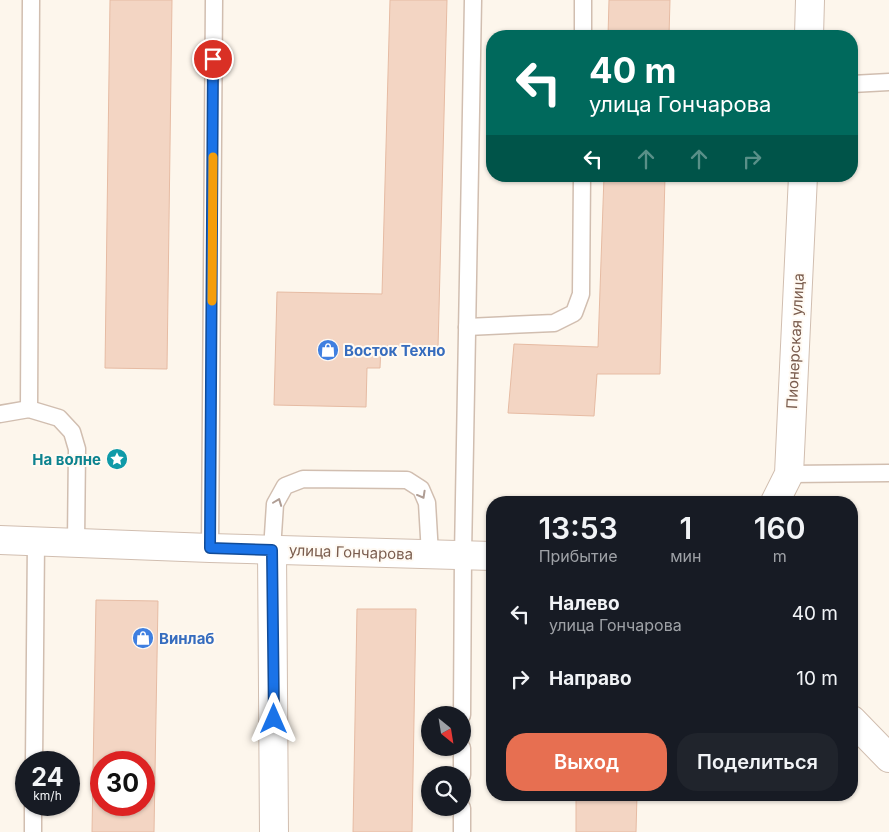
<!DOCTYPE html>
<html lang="ru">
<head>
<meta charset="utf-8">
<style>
	body { margin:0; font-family:Inter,sans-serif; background:#20242c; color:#f1f3f6; height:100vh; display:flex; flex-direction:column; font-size:19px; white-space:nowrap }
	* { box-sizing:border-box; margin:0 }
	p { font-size:16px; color:#9ea1a6 }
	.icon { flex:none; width:28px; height:28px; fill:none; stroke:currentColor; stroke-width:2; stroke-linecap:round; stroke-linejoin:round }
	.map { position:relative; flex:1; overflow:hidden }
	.sheet { position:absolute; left:486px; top:496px; width:372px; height:305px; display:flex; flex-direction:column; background:#171b24; border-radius:20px; box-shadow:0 1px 4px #0004 }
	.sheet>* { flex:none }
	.guide { position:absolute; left:486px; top:30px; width:372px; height:152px; border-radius:20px; box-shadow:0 1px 4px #0004; background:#00695c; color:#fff; overflow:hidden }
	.needle { width:32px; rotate:150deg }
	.buttons { position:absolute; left:421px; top:706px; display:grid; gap:10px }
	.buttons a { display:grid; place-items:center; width:50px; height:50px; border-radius:50%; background:#171b24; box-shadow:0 1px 4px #0004; font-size:25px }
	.speed { position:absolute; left:15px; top:751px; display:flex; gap:10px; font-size:25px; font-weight:700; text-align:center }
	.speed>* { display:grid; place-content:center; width:65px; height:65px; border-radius:50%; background:#171b24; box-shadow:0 1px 4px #0004; line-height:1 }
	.speed small { font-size:12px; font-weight:400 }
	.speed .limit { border:8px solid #d22; background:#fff; color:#111 }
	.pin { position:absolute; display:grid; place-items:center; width:42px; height:42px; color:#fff; margin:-21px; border:2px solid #fff; border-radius:50%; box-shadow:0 1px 5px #0007 }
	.me { position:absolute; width:55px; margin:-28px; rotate:0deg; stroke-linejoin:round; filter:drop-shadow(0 0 4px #0008) }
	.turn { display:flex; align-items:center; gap:18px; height:105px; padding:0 20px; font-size:22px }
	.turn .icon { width:65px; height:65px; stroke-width:2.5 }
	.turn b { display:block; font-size:35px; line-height:42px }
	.lanes { display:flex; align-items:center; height:48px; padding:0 20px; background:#0003; justify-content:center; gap:25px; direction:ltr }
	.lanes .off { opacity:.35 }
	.eta { display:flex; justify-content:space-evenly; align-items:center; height:85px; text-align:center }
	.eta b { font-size:30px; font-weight:600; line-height:35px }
	.cta { display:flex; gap:10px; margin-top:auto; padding:10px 20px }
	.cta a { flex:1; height:58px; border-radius:20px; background:#e76f51; color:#fff; font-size:20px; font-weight:600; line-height:58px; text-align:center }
	.cta a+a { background:#20242c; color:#f1f3f6 }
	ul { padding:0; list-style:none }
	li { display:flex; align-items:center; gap:15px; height:65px; padding:0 20px }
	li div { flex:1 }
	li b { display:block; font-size:19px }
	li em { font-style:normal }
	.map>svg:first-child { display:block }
	.building { fill:#f3d5c3; stroke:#e6bba3; fill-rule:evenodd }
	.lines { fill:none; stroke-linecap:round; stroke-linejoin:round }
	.lane-casing { stroke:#d1beb0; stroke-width:19 }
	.street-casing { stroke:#d1beb0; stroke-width:30 }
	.lane { stroke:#fff; stroke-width:16 }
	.street { stroke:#fff; stroke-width:28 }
	.oneway { stroke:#af9d94 }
	.route-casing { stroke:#114b97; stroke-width:12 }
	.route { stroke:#1a73e8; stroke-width:9 }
	.slow { stroke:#f59e0b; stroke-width:9 }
	.labels { text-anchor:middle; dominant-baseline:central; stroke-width:4; stroke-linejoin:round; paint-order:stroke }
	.street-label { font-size:15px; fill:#7a5c4d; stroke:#fffaf3 }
	.shop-label { font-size:15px; font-weight:bold; fill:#366cbe; stroke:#fffaf3; text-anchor:start }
	.culture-label { font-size:15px; font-weight:bold; fill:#0d838f; stroke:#fffaf3; text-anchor:end }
</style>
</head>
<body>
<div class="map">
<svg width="889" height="832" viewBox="0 0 889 832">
	<rect width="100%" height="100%" fill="#fdf6ec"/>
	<g class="building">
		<polygon points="110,0 172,0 167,369 105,368"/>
		<polygon points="390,0 447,0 438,348 381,346 380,368 367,368 366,407 274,405 277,292 382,294"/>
		<polygon points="609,0 670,0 669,36 608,36"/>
		<polygon points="604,176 665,176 660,374 597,374 594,416 508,413 514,344 598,347"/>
		<path d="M96,600L158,601L154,832H92ZM101,762H144V805H101Z"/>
		<polygon points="357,609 416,609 412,832 353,832"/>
		<polygon points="576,795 637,795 636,832 576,832"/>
	</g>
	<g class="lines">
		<g class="lane-casing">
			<g id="lane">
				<polyline points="583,36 583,0"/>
				<polyline points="852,84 889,82"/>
				<polyline points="467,327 554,323 574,313 581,294 582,176"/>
				<polyline points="29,409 31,0"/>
				<polyline points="0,414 29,409 59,418 72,432 77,449 76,542"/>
				<polyline points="789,474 889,473"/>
				<polyline points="210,548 214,0"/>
				<polyline points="272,550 275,504 285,486 303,479 407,480 421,489 427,503 430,554"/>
				<polyline points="462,715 463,555 473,0"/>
				<polyline points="34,762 36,541"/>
				<polyline points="462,775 462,748"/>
				<polyline points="33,832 33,805"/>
				<polyline points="462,832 462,808"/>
			</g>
		</g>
		<g class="street-casing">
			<g id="street">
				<polyline points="809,36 810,0"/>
				<polyline points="775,502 789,474 803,176"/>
				<polyline points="0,540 210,548 492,556"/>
				<polyline points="272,550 274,832"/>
				<polyline points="852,720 889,758"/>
			</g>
		</g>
		<use href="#lane" class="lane"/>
		<use href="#street" class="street"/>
	</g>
	<defs><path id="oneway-chevron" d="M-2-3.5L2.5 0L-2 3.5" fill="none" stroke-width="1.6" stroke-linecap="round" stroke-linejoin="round" transform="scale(1.25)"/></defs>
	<g class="oneway">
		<use href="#oneway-chevron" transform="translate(422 495) rotate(61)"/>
		<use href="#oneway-chevron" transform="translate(278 502) rotate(-69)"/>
	</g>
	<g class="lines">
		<g class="route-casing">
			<polyline id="route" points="213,59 210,548 272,550 274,719"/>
		</g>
		<use href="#route" class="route"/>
		<polyline class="slow" points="212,301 213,157"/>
	</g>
	<defs>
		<g id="shop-disc" transform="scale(1.125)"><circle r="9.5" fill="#3f7fe0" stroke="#fffaf3"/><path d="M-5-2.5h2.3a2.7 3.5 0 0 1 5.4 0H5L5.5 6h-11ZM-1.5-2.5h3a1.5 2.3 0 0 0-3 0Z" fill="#fff"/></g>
		<g id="sight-disc" transform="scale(1.125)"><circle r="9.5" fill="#0f9aa8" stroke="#fffaf3"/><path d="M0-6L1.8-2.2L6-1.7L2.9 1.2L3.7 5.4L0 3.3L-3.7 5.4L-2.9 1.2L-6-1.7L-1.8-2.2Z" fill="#fff"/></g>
	</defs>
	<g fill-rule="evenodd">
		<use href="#shop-disc" x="328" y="350"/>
		<use href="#sight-disc" x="117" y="459"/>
		<use href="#shop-disc" x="143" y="638"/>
	</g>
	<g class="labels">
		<g class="street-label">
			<text transform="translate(795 341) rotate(-87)">Пионерская улица</text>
			<text transform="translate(351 552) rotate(2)">улица Гончарова</text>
		</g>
		<g class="shop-label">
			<text x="344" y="350">Восток Техно</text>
			<text x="159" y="638">Винлаб</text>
		</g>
		<g class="culture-label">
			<text x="101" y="459">На волне</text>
		</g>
	</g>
</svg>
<div class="buttons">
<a><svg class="needle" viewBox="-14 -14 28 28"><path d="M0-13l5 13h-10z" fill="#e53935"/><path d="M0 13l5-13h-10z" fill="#9ea1a6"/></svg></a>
<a><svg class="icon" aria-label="search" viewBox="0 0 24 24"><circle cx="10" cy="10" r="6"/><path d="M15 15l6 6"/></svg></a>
</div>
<div class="speed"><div>24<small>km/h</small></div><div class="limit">30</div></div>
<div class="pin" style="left:213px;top:59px;background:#d93025"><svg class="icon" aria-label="arrive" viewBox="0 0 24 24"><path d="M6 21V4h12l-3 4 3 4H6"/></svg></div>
<svg class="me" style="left:274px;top:719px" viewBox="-20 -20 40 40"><path d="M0-17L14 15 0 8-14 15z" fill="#1a73e8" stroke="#fff" stroke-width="4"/></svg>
<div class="guide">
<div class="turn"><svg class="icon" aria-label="left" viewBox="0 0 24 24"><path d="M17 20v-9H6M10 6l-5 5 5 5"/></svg><div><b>40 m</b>улица Гончарова</div></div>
<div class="lanes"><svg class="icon" aria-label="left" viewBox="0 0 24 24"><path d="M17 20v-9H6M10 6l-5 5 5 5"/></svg><svg class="icon off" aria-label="ahead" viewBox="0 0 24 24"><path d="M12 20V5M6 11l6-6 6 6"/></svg><svg class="icon off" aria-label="ahead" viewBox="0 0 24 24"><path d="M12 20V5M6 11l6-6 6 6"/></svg><svg class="icon off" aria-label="right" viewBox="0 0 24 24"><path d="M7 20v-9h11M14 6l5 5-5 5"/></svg></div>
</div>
<section class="sheet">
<div class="eta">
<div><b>13:53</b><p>Прибытие</p></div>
<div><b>1</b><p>мин</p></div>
<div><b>160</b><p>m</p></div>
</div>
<ul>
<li><svg class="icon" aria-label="left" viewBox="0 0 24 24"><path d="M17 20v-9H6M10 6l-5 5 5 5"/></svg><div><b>Налево</b><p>улица Гончарова</p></div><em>40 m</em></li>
<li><svg class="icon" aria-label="right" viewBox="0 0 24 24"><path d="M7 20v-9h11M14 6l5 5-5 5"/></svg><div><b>Направо</b></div><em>10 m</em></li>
</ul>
<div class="cta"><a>Выход</a><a>Поделиться</a></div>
</section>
</div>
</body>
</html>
